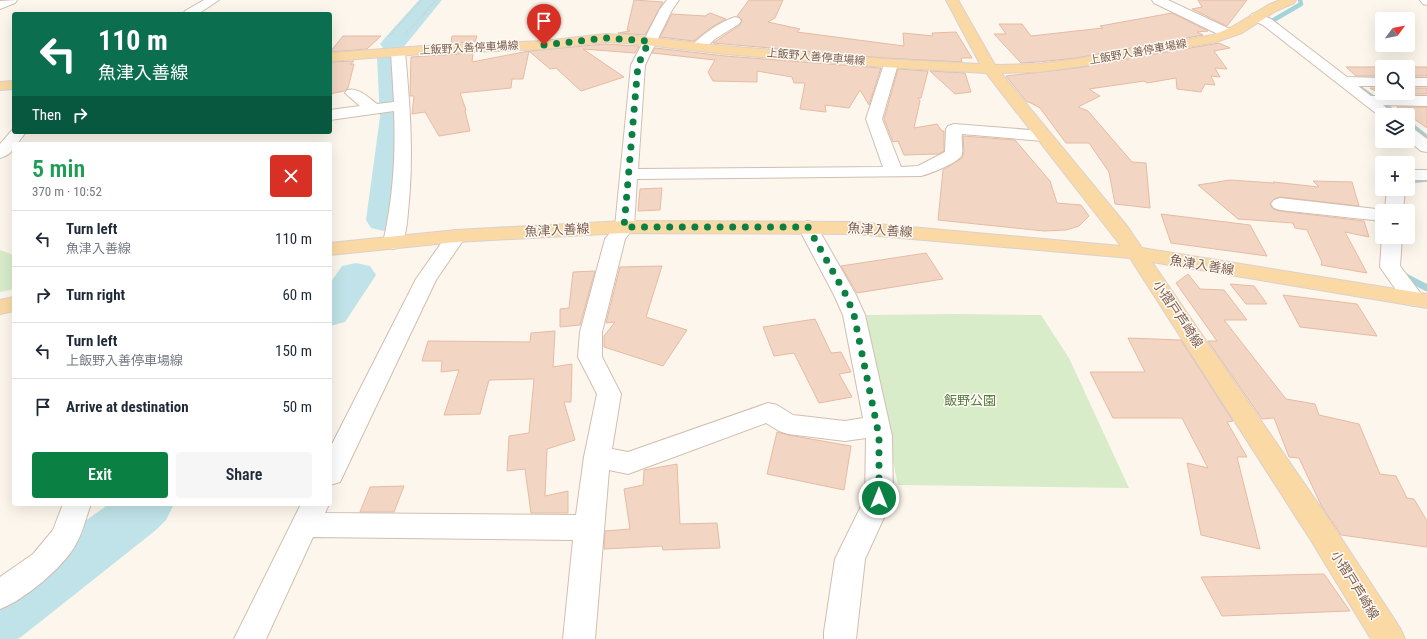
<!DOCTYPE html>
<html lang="en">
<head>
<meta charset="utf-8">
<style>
	body { margin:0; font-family:"Roboto Condensed","Noto Sans JP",sans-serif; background:#f6f6f7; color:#1f2937; height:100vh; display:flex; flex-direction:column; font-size:15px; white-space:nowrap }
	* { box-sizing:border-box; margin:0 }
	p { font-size:13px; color:#747a83 }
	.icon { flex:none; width:22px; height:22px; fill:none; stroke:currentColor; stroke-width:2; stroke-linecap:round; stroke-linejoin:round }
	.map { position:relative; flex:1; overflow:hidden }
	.sheet { position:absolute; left:12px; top:142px; width:320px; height:364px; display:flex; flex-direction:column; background:#fff; border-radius:4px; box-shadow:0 4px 16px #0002 }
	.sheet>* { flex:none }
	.banner { position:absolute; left:12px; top:12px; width:320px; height:122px; border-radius:4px; box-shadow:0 4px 16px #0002; background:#0b6e4f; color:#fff; overflow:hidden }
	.needle { width:26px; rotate:58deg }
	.buttons { position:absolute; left:1375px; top:12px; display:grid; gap:8px }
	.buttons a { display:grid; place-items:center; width:40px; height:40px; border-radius:4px; background:#fff; box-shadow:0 4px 16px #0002; font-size:20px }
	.pin { position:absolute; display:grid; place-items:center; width:34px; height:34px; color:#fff; margin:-41px -17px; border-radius:50% 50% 50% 0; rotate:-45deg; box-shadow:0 0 4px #0007 }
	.pin .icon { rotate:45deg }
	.me { position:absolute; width:44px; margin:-22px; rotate:0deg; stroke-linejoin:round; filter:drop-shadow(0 0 3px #0008) }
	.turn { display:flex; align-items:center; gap:14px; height:84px; padding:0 20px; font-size:18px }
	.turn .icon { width:52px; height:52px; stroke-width:2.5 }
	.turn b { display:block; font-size:28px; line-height:34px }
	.then { display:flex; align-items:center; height:38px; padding:0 20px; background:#0003; gap:8px; font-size:15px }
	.round { display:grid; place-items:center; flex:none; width:42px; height:42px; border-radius:4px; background:#f6f6f7 }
	.summary { display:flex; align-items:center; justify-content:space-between; height:68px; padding:0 20px }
	h1 { font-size:24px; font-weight:600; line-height:30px; color:#1e9e55 }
	.action { display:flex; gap:8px; margin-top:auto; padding:8px 20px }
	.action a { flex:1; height:46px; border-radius:4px; background:#0b8043; color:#fff; font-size:16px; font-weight:600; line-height:46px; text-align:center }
	.action a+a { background:#f6f6f7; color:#1f2937 }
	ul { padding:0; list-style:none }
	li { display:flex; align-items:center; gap:12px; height:56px; padding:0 20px; border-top:1px solid #e0e1e3 }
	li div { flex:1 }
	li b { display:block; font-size:15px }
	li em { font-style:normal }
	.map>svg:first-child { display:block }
	.green { fill:#d8ecc9 }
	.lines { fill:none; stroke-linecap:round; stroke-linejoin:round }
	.stream-far2 { stroke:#a5d3da; stroke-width:4.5 }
	.stream-far1 { stroke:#a5d3da; stroke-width:5.5 }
	.stream { stroke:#a5d3da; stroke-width:7 }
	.river { fill:#bfe3e8; fill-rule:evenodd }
	.building { fill:#f3d5c3; stroke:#e6bba3 }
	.minor-casing { stroke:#d1beb0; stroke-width:2 }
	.major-casing { stroke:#dad1cd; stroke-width:2 }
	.path { stroke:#d9b8a5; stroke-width:1.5; stroke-dasharray:0.5 2; stroke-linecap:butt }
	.minor { fill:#fff; fill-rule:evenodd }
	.major { fill:#fbd9a5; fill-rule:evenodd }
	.route { stroke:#0b8043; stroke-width:7; stroke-dasharray:0 12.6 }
	.labels { text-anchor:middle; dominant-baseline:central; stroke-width:3; stroke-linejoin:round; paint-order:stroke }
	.far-street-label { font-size:11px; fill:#7a5c4d; stroke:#fffaf3 }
	.street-label { font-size:13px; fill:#7a5c4d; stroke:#fffaf3 }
	.park-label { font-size:13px; fill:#537a41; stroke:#fffaf3 }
</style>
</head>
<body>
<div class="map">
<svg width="1427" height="639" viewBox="0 0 1427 639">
	<rect width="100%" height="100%" fill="#fdf6ec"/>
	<g class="green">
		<polygon points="0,250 14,255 14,289 0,292"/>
		<polygon points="957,314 1041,315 1069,358 1129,488 898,485 863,315"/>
	</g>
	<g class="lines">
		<g class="stream-far2">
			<polyline points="1277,25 1272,21 1301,4 1300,0"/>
			<polyline points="1352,82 1385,106"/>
		</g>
		<g class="stream-far1">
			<polyline points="1384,105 1397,115"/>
			<polyline points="1408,123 1427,138"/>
			<polyline points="1408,181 1427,179"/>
		</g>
		<polyline class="stream" points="1402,275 1427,288"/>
		<g class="river">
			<polygon points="419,0 442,0 402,49 394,51 399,52 403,58 410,117 402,220 397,228 384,231 371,228 366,220 380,117 377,58 381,52 389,51 384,49 380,44 384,39"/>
			<polygon points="356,263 370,266 376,275 345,322 330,326 330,283 342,266"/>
			<polygon points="109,504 174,504 166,520 156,530 21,637 17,639 0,639 0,582"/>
		</g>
	</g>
	<g class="building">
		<polygon points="634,0 663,2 645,35 618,33 630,31 627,30"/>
		<polygon points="749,0 783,0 775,18 768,22 800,29 797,32 904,46 903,33 933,36 932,33 956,32 972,58 961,58 962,62 884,58 713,43 740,25 742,20 737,16"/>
		<polygon points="1198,0 1247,0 1227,26 1192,9 1202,7"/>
		<polygon points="710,13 726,19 710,28 694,41 660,37 672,14 705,16"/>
		<polygon points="1172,13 1208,31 1197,32 1203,35 1076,58 1038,62 1021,63 994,34 1006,34 999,24 1022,24 1031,36 1103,28 1100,26"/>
		<polygon points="343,36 381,36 367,49 330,52"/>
		<polygon points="452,36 477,36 475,42 451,43"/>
		<polygon points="1219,43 1230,48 1214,51 1227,69 1215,68 1220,77 1211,76 1215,85 1205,84 1201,92 1177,89 1176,78 1147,83 1144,81 1089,89 1100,96 1078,107 1088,111 1132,162 1146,163 1150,208 1115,204 1109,172 1089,143 1066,143 1040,108 1029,102 1027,102 1006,76 1076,68"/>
		<polygon points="605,44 639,46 635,53 583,49 624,77 581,91 556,68 550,69 529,51"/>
		<polygon points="655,48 725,56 881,68 869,105 860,90 849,108 825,105 826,112 800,109 805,83 794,83 792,77 757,71 757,82 713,81 708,72 715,60 652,53"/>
		<polygon points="529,51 523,79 512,79 511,88 460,93 466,110 465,111 470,131 439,136 425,112 412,114 414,96 410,96 411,57 473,53 472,62"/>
		<polygon points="354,61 350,64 354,64 348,88 344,91 330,94 330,62"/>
		<polygon points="1346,67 1427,67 1427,76 1408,76 1408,67 1382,67 1382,76 1356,76"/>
		<polygon points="898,69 928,71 921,98 918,98 920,101 914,128 937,124 942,131 944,131 944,151 938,154 904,155 898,141 893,142 884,119"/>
		<polygon points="930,71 965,73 971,92 955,94"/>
		<polygon points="1370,88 1382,88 1382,93 1408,93 1408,88 1427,88 1427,94 1380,94"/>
		<polygon points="1397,107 1427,107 1427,128"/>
		<polygon points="963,136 1015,140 1050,181 1057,203 1081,205 1089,216 1079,226 1066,230 1044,231 938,220 943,170 962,158 964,152"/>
		<polygon points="1230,180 1274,183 1273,182 1319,187 1313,181 1352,182 1359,206 1280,197 1274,199 1270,204 1273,209 1280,211 1364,221 1369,237 1345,232 1367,273 1321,265 1322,262 1307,230 1295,228 1293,223 1238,219 1198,185"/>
		<polygon points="662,188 660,210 638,211 640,189"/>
		<polygon points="1161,214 1250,225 1267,256 1171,243"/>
		<polygon points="926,253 943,279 857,293 841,266"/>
		<polygon points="662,266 646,317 687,330 663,366 604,347 604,336 615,322 606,323 620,267"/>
		<polygon points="595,271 580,325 560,327 560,309 569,308 573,272"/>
		<polygon points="1188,274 1200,289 1224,290 1247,320 1224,320 1286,399 1315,404 1319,415 1359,424 1380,474 1396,476 1407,498 1414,499 1427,521 1427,547 1341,535 1322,507 1299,458 1289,457 1274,418 1262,419 1208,341 1217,341 1176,283"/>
		<polygon points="1230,284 1254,286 1267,304 1246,304"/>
		<polygon points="1283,295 1357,304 1377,336 1300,327"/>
		<polygon points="815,319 831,353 841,352 851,372 839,374 852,397 819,403 794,353 774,356 763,327"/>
		<polygon points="555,331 553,367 572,364 571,402 564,402 575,440 547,449 545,496 568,491 568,513 531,513 525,469 507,471 509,436 529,433 534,379 489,380 480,414 444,415 459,370 441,372 442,361 422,361 428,341 530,342 531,333"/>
		<polygon points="1128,338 1181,340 1233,421 1227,422 1247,457 1237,457 1260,549 1201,535 1187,463 1208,468 1182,418 1113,418 1090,372 1145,372"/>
		<polygon points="777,432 788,435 851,446 844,490 767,474"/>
		<polygon points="677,464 680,524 717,523 720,548 663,550 662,546 604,549 605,531 630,529 624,489 643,485 644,470"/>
		<polygon points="404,486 394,512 360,512 370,487"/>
		<polygon points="1324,574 1350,611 1222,616 1201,577"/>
	</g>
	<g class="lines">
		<g class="minor-casing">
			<g id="minor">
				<polygon points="17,0 15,3 0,9 0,1"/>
				<polygon points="204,0 219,0 198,14 183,14 185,11"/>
				<path d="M667,0H679L672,10L645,65L638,169L883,167L866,119L884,64L886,61L891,60L896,61L898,64L882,119L901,167L918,166L945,152L946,129L948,126L954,124L1043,131L1049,133L1051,136L1049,139L1043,141L962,134C961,140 963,148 962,154C961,162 929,174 921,176L637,179L634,227L625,239L602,332V357L621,394L612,449L628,452L768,403L777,405L793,415L845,421L863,418L843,315L834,295L798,227L801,223L808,221L815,223L856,295L865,315L892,436L893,498L865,559L856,639H824V632L835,559L865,498L866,438L845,441L788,434L779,431L766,423L628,474L609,470L595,639H563L573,540L313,537L266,639H234L301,504H329L325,513L576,515L584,457L597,394L578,357L580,332L605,239L615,227L631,65L660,9Z"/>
				<polygon points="1152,0 1168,0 1232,30 1233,33 1232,36 1222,36 1154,3"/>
				<polygon points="1420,0 1427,0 1427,5 1423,4"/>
				<polygon points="1256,13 1271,19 1347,77 1382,78 1382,86 1358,86 1371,96 1427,96 1427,106 1383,105 1395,115 1382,115 1382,118 1263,25 1252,20 1250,17 1252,14"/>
				<path d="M735,17L739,18L741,21L739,24L715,39L703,50H693L691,47C699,36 722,21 735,17Z"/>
				<path d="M398,48L403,49L405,52C410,105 414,158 408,212C407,223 406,238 400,247L393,249L386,247L383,243C393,199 396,156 394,111L330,120V110L360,106L345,93L347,90C358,87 368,97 377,104L394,102L391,52L393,49Z"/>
				<rect x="1408" y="78" width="19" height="8"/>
				<polygon points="1408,127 1414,129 1427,139 1427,152 1421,151 1408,140"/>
				<path d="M14,128V132H26L17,144H14C14,152 7,156 0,158V144Z"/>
				<rect x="1408" y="170" width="19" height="10"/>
				<polygon points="1387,189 1405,189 1403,211 1382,211 1382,221 1280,210 1274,208 1271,204 1274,200 1280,198 1385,210"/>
				<polygon points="456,230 463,232 466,236 436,280 340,482 330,485 330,448 416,279 449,232"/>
				<polygon points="1382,237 1402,237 1400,266 1425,299 1422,304 1414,306 1406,304 1380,267"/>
				<path d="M63,504H91C86,517 83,532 76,544C64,567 24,600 0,609V577L33,554L53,530Z"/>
			</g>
		</g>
		<g class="major-casing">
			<g id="major">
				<polygon points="946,0 958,0 995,65 1038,64 1076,59 1213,35 1232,27 1268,5 1280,0 1296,0 1294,3 1276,11 1242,33 1216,42 1076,67 1038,72 1001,73 1127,226 1142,248 1427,294 1427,308 1152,262 1332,524 1400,628 1405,639 1371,639 1312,542 1130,258 855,234 624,233 456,242 330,255 330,243 456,230 624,221 855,222 1121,246 986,73 884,67 725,54 628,43 605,42 544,49 423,54 330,61 330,53 423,46 544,41 605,34 628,35 725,46 884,59 980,64"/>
				<polygon points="14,81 14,89 0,90 0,82"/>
				<polygon points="14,297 14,311 0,314 0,300"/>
			</g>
		</g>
		<g class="path">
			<polyline points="406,34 436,0"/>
			<polyline points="389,36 422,0"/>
		</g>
		<use href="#minor" class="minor"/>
		<use href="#major" class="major"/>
	</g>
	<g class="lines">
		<polyline class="route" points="544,45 605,38 649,41 638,65 624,227 808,227 846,295 854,315 879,436 879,498"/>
	</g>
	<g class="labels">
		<g class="far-street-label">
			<text transform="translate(469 48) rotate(-3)">上飯野入善停車場線</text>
			<text transform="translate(1138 52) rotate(-10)">上飯野入善停車場線</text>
			<text transform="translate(816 57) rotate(5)">上飯野入善停車場線</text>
		</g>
		<g class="street-label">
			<text transform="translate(557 230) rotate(-3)">魚津入善線</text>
			<text transform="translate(880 230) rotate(4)">魚津入善線</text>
			<text transform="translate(1202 265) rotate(9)">魚津入善線</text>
			<text transform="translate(1178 314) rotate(56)">小摺戸芦崎線</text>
			<text transform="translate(1355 585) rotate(58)">小摺戸芦崎線</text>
		</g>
		<g class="park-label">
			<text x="970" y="400">飯野公園</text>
		</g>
	</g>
</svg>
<div class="buttons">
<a><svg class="needle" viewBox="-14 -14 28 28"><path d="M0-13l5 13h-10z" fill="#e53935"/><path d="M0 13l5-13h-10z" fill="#747a83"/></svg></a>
<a><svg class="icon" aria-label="search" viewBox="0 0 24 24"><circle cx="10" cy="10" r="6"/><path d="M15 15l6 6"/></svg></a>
<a><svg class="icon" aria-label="layers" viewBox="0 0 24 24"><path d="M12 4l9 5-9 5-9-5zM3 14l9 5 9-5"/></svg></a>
<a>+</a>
<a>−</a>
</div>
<div class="pin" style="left:544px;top:45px;background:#d93025"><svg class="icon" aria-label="arrive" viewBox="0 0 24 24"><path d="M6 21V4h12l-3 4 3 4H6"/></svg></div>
<svg class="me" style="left:879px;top:498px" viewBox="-20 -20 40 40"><circle r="17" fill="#0b8043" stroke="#fff" stroke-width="3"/><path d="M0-11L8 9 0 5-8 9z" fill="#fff"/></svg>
<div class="banner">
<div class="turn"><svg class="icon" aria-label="left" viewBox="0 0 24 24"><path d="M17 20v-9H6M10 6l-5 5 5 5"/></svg><div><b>110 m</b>魚津入善線</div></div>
<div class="then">Then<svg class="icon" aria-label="right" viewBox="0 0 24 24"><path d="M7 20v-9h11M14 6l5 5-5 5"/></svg></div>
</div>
<section class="sheet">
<div class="summary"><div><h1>5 min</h1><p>370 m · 10:52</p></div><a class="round" style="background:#d93025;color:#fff"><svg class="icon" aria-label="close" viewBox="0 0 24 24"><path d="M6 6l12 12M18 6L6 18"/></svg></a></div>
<ul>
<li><svg class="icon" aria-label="left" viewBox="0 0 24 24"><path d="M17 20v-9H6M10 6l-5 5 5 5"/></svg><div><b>Turn left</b><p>魚津入善線</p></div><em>110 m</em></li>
<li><svg class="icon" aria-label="right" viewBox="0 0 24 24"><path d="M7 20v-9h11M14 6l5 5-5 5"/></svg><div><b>Turn right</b></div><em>60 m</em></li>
<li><svg class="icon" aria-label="left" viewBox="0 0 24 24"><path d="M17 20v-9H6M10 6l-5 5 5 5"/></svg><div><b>Turn left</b><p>上飯野入善停車場線</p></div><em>150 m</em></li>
<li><svg class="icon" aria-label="arrive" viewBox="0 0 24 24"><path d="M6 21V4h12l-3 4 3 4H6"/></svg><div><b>Arrive at destination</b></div><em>50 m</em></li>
</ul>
<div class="action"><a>Exit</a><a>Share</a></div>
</section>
</div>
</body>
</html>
